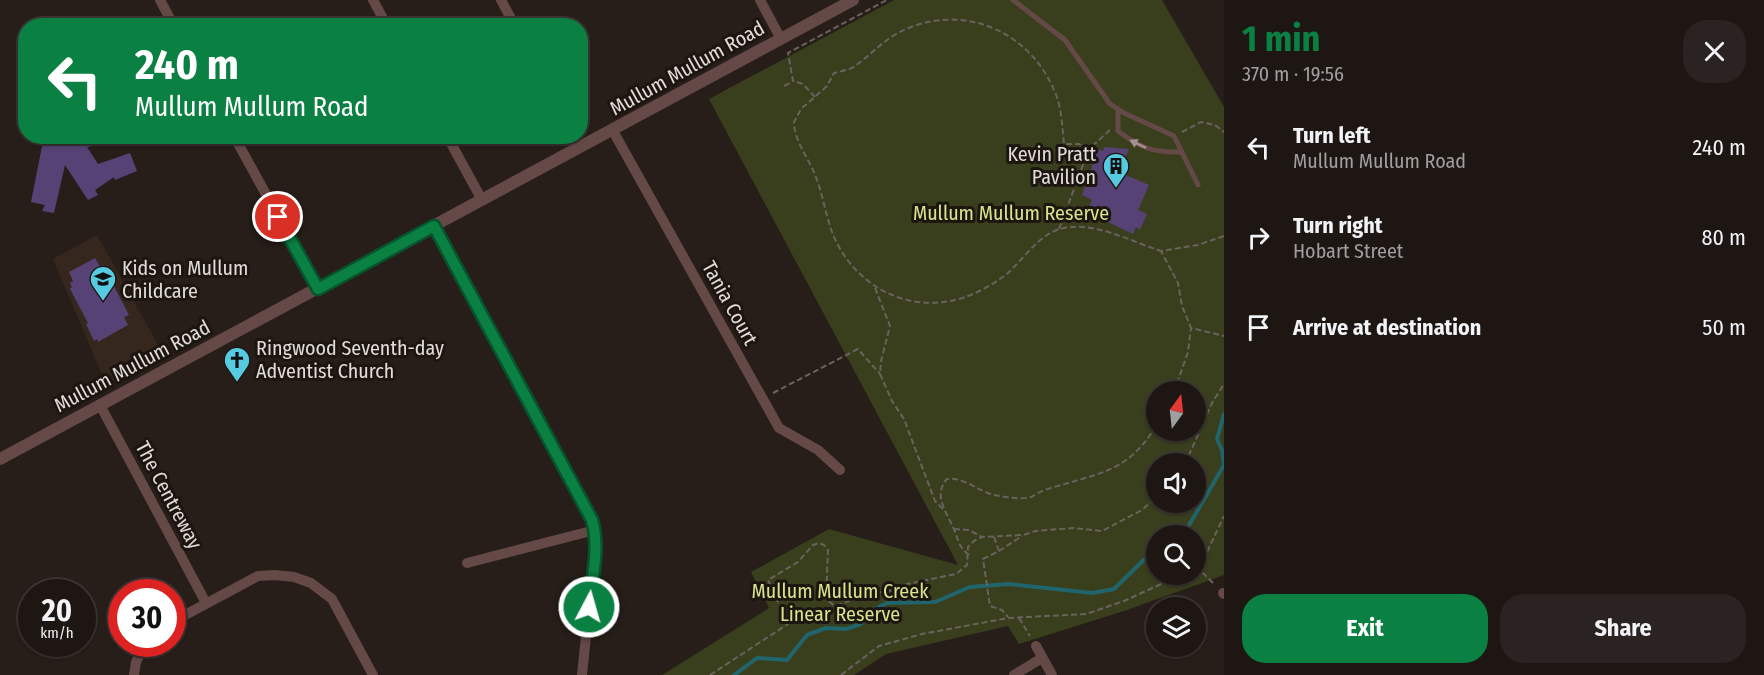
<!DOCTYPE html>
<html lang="en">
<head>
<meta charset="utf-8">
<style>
	body { margin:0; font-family:"Fira Sans Condensed",sans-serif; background:#2a2321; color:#f1f3f6; height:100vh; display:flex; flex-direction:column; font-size:22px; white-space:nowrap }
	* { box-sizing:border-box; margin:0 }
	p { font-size:20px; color:#a09fa0 }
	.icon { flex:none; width:33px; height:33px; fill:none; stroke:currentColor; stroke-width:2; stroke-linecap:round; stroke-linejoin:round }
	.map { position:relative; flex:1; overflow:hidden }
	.panel { display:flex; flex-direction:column; background:#1d1613; width:540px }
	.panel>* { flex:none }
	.banner { position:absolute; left:18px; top:18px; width:570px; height:126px; border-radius:24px; box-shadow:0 2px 4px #0004,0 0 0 2px #3b3533; background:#0b8043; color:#fff; overflow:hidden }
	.needle { width:39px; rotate:15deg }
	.fabs { position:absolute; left:1146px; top:381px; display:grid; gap:12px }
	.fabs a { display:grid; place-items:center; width:60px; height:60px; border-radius:50%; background:#1d1613; box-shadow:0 2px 4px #0004,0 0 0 2px #3b3533; font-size:30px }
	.speed { position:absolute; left:18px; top:579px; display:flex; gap:12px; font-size:30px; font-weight:700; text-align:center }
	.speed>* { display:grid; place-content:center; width:78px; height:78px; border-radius:50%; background:#1d1613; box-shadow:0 2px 4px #0004,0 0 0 2px #3b3533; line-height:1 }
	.speed small { font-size:15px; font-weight:400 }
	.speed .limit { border:9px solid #d22; background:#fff; color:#111 }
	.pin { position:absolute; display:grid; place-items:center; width:51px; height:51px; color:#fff; margin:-26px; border:3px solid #fff; border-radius:50%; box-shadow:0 2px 6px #0007 }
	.me { position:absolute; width:66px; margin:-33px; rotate:6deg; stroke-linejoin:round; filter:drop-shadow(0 0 4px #0008) }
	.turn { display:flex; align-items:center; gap:21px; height:126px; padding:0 18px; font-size:27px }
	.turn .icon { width:78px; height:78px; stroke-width:2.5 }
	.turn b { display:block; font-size:42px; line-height:51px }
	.round { display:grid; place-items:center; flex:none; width:63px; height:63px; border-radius:24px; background:#2a2321 }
	.summary { display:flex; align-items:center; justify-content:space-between; height:102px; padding:0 18px }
	h1 { font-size:36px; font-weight:700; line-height:45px; color:#0b8043 }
	.cta { display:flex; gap:12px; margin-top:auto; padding:12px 18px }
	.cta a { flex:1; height:69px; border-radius:24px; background:#0b8043; color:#fff; font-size:24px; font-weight:700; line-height:69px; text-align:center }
	.cta a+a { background:#2a2321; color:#f1f3f6 }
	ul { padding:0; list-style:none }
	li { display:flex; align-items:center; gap:18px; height:90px; padding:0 18px }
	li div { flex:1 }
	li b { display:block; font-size:22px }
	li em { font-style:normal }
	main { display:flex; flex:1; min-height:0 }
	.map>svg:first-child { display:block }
	.built { fill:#35271e }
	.green { fill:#393e1c; fill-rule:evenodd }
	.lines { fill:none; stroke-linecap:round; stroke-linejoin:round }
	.stream { stroke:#21656c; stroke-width:4 }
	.building { fill:#564275 }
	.path { stroke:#6a625d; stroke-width:2; stroke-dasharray:6 3; stroke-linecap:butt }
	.service { stroke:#644947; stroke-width:5 }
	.minor { stroke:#644947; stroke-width:10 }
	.tertiary { stroke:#644947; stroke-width:12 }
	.oneway { fill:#a39290 }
	.route-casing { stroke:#07532c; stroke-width:15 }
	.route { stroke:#0b8043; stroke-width:10 }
	.labels { text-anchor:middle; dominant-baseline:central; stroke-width:6; stroke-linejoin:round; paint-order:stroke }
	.street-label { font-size:20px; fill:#e2dcd8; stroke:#1d1510 }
	.poi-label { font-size:20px; fill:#e2dcd8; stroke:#1d1510; text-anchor:start }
	.park-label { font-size:20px; fill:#d6e58b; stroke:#1d1510 }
</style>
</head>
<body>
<main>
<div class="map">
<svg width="1224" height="675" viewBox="0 0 1224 675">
	<rect width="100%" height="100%" fill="#271e19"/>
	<polygon class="built" points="97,235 163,354 106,384 53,259"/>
	<path class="green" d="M894,0H1162L1224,107V575L1124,611L1019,644L1008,626L886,654L854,675H662L769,608L751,572L829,529L958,565L709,99ZM1156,392H1196V430H1156ZM1156,464H1196V502H1156ZM1156,536H1196V574H1156Z"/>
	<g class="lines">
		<g class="stream">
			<polyline points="1178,536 1185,532 1224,465 1222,450 1217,439 1224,414"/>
			<polyline points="734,675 757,658 787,660 807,635 826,628 846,629 861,624 869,612 887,603 935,602 970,587 1009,584 1092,593 1114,589 1156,548"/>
		</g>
	</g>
	<g class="building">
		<polygon points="44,136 92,136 93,146 87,147 98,164 130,153 137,171 115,180 114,177 95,190 98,195 88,200 65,165 54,213 42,211 45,205 31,202"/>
		<polygon points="1104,147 1129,149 1119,172 1149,185 1138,210 1147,214 1140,230 1136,227 1133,234 1087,212 1092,200 1082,195 1098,149 1103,151"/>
		<polygon points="95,258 100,267 103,265 129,315 124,317 128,325 98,342 97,339 94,341 86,324 88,323 70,289 72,287 70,283 73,281 69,272"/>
	</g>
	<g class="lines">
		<g class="path">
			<polyline points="784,86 792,82"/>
			<polyline points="815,97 803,84 793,81 788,53 887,0"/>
			<polyline points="1182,132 1201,122 1215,125 1224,132"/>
			<path d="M1089,149L1079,144H1064C1062,126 1062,107 1054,90C1030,34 970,5 911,27C885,37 876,51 855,66C850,70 841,71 834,73L827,86L801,109L794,122C794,142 811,161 817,180C824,199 826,218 834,237C858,291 917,318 973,294C985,289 998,281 1008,273C1024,258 1039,235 1060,229C1092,220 1130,241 1161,251"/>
			<polyline points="1059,229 1089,149 1110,130"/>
			<polyline points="1224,236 1198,245 1161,251 1178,283 1182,306 1191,328 1224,336"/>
			<polyline points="875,288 890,326 881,361 880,374 892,401 904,419 935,501 943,509"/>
			<polyline points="1174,392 1188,352 1191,328"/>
			<polyline points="773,393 858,349 880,374"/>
			<polyline points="1185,464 1212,403 1224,384"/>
			<polyline points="954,529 969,530 982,537"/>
			<polyline points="994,537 999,551 983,559 990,606 1002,610 1008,617"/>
			<polyline points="999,551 1022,536"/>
			<path d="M969,555C958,547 958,538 953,527C946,512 933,494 947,479C964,477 978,491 994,495C1005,497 1021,500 1031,497C1037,494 1042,490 1048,489C1097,473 1127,474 1156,426"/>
			<polyline points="1196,566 1207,552 1224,516"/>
			<polyline points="1196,566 1215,585"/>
			<polyline points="1019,618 1030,636"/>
			<polyline points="710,675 788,624 768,580 798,562 813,545 819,543 824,545 828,550 826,599 835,606 872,593 889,591 907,584 956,574 967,565 968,547 974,541 982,537 1023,535 1036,531 1073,528 1102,531 1142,510 1156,497"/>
			<polyline points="841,675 879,646 922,634 1008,618 1086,614 1124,601 1183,574"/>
		</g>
		<g class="service">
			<polyline points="1013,0 1065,40 1110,104 1124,113 1174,136 1198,185"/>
			<path d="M1118,109V131C1140,148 1154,153 1182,152"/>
		</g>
		<g class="minor">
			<polyline points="160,0 174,26"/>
			<polyline points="373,0 387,26"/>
			<polyline points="501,0 515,26"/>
			<polyline points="760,0 781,39"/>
			<polyline points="613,131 779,428 818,450 840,470"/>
			<polyline points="234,136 318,289"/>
			<polyline points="447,136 482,200"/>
			<polyline points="573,136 579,148"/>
			<polyline points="434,226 592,520 595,530 595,549 582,675"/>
			<polyline points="100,405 206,603"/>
			<polyline points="467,563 595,530"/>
			<polyline points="1223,593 1224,594"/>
			<polyline points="172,622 258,576 275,575 294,577 311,583 332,599 373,675"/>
			<polyline points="1036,646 1052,675"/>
			<polyline points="134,675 136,662 145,644"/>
			<polyline points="1014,675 1042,658"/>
		</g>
		<polyline class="tertiary" points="0,459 853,0"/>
	</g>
	<defs><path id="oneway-solid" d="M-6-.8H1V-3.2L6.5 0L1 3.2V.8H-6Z" transform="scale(1.5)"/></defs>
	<use class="oneway" href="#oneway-solid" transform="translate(1138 144) rotate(-154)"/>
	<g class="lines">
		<g class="route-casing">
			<path id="route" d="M278,217L318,289L434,226L592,520C600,547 592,579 589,607"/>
		</g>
		<use href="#route" class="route"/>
	</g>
	<defs>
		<g id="building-pin" transform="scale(1.35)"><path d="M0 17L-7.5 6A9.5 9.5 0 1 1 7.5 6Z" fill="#55cae0" stroke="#1d1510"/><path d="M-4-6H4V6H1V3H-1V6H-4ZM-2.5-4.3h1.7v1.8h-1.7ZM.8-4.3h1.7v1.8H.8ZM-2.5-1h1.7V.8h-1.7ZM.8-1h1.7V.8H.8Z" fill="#111"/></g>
		<g id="school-pin" transform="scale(1.35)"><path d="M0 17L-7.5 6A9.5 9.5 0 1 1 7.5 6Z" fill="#55cae0" stroke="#1d1510"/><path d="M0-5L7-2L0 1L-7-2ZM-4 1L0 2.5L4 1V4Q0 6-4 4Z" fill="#111"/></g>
		<g id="church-pin" transform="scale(1.35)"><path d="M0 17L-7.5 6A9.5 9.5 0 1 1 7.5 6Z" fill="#55cae0" stroke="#1d1510"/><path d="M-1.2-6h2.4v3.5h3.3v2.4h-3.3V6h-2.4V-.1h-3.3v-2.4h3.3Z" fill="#111"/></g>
	</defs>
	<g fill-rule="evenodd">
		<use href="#building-pin" x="1116" y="166"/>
		<use href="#school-pin" x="103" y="279"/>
		<use href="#church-pin" x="237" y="360"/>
	</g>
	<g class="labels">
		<g class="street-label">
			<text transform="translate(687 68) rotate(-29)">Mullum Mullum Road</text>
			<text transform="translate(730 303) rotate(61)">Tania Court</text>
			<text transform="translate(132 366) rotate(-28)">Mullum Mullum Road</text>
			<text transform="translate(169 495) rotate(62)">The Centreway</text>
		</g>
		<g class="poi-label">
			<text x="1096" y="154" text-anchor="end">Kevin Pratt<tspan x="1096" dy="23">Pavilion</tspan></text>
			<text x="122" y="268">Kids on Mullum<tspan x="122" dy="23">Childcare</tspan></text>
			<text x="256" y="348">Ringwood Seventh-day<tspan x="256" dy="23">Adventist Church</tspan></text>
		</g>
		<g class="park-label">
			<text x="1011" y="213">Mullum Mullum Reserve</text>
			<text x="840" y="591">Mullum Mullum Creek<tspan x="840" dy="23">Linear Reserve</tspan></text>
		</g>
	</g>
</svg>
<div class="fabs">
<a><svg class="needle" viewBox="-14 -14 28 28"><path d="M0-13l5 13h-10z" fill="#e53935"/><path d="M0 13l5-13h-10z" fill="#a09fa0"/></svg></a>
<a><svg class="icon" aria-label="sound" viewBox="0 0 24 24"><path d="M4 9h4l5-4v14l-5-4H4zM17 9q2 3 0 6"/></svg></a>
<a><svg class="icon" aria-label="search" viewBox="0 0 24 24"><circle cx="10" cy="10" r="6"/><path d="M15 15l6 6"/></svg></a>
<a><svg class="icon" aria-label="layers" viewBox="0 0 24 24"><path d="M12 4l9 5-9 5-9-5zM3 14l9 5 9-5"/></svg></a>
</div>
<div class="speed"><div>20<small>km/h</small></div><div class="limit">30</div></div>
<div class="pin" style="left:278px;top:217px;background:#d93025"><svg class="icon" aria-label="arrive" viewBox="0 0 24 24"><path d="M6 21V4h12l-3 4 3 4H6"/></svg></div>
<svg class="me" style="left:589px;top:607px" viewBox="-20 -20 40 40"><circle r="17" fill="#0b8043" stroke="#fff" stroke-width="3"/><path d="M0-11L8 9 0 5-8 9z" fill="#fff"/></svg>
<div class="banner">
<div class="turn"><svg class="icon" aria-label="left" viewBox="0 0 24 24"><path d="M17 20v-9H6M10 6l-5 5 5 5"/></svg><div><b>240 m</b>Mullum Mullum Road</div></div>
</div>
</div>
<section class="panel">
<div class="summary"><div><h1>1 min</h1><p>370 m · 19:56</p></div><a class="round"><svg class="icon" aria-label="close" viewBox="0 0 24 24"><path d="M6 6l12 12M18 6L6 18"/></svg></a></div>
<ul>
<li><svg class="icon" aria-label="left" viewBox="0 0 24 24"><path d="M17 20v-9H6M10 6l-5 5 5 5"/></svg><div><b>Turn left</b><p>Mullum Mullum Road</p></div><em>240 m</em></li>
<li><svg class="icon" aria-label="right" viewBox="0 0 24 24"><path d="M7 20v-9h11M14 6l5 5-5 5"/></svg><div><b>Turn right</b><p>Hobart Street</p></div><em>80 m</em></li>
<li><svg class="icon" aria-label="arrive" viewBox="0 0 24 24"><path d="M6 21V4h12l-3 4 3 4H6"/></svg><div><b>Arrive at destination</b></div><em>50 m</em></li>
</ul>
<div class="cta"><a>Exit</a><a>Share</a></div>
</section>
</main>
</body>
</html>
